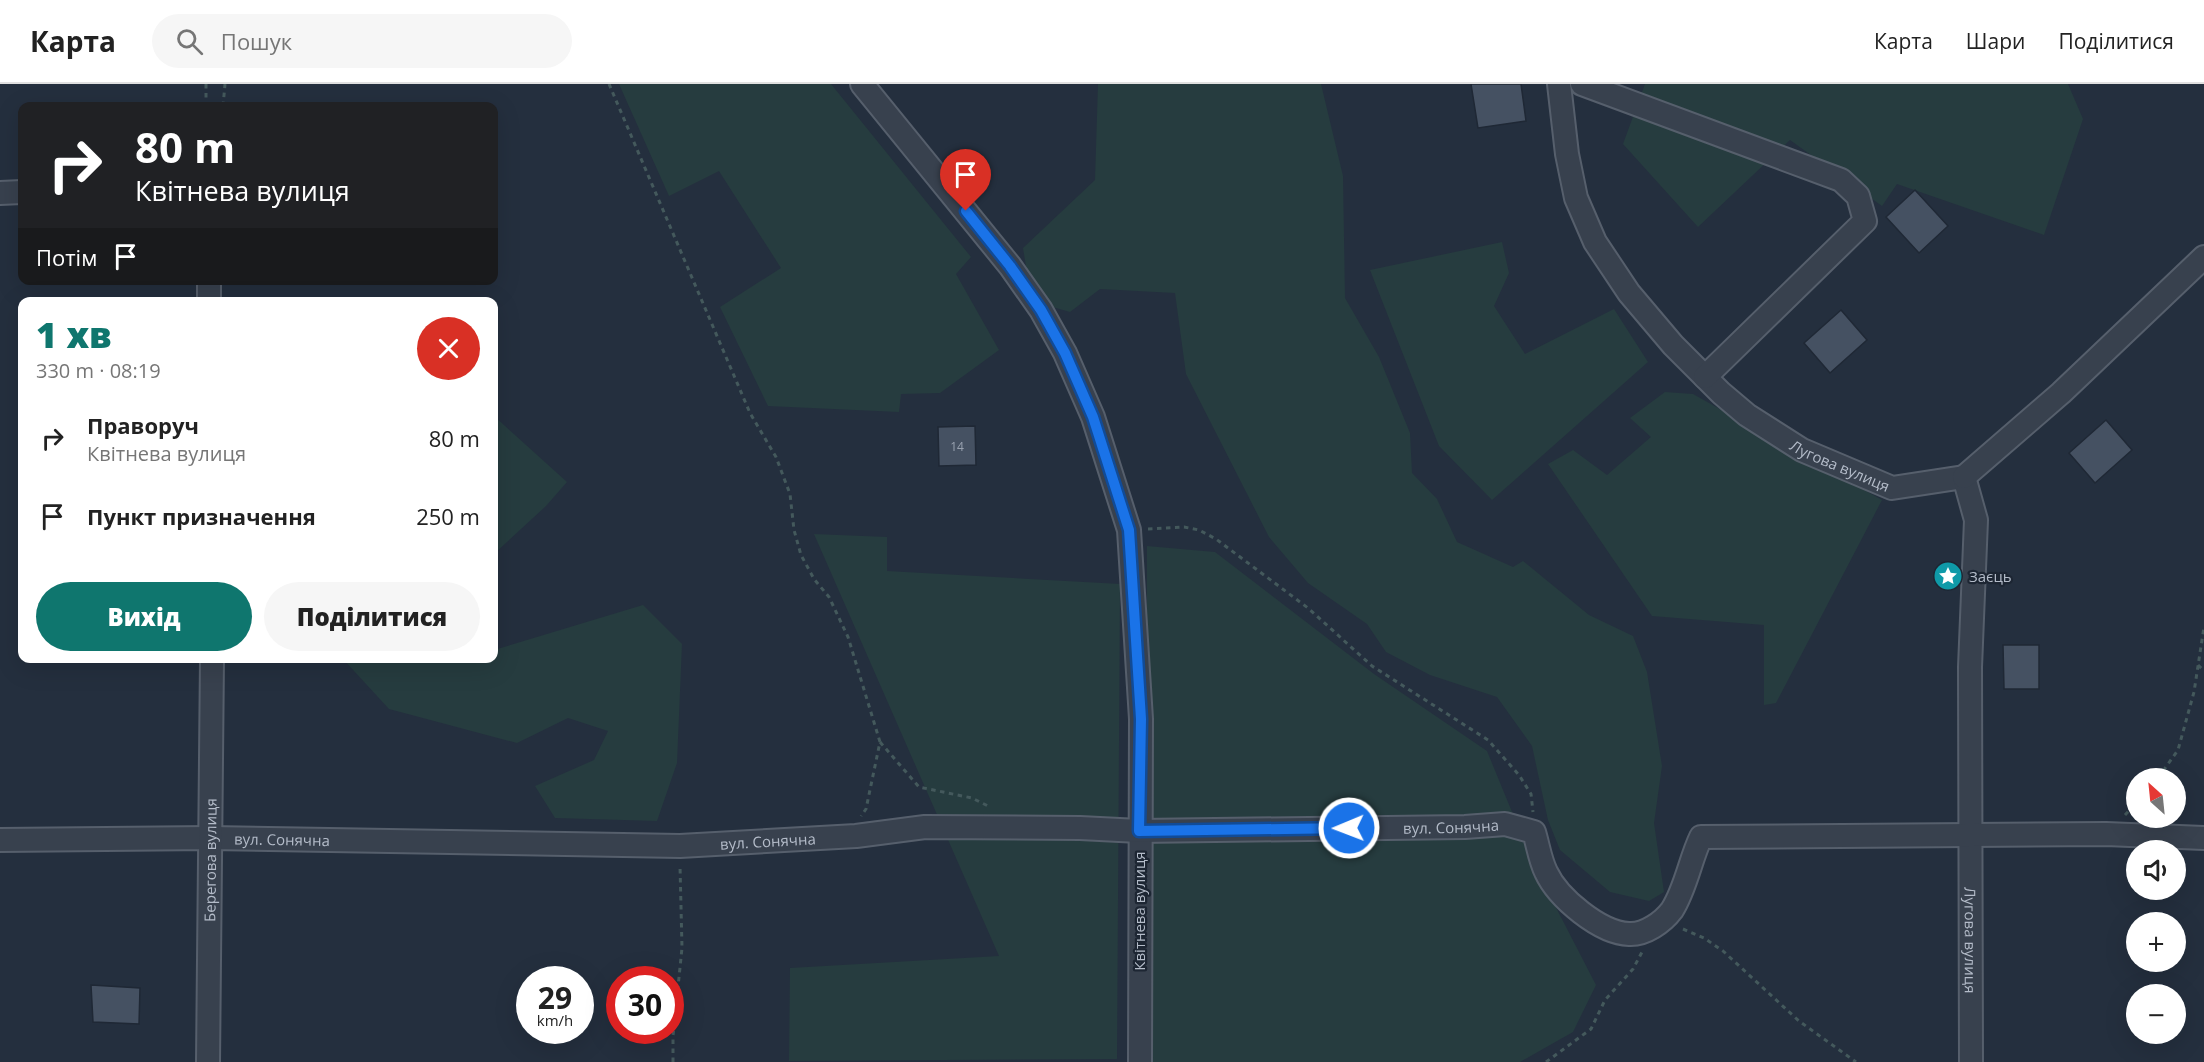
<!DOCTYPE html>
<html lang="uk">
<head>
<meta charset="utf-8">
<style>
	body { margin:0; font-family:"Open Sans",sans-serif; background:#f6f6f6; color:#222; height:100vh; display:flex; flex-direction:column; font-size:22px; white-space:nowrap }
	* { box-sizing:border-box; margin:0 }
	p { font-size:20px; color:#767676 }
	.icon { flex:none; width:33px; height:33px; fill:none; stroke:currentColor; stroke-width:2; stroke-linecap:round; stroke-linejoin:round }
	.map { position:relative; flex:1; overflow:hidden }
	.panel { position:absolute; left:18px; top:213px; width:480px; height:366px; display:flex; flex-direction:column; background:#fff; border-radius:12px; box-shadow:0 6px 24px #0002 }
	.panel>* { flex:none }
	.guide { position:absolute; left:18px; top:18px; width:480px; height:183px; border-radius:12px; box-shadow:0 6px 24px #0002; background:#202124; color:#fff; overflow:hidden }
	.needle { width:39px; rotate:333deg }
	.fabs { position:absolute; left:2126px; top:684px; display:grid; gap:12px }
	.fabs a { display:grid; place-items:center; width:60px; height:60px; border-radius:50%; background:#fff; box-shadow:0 6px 24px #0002; font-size:30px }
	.speed { position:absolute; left:516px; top:882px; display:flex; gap:12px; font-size:30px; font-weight:700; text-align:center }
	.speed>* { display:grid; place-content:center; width:78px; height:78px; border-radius:50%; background:#fff; box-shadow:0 6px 24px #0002; line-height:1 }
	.speed small { font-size:15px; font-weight:400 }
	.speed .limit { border:9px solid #d22; background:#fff; color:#111 }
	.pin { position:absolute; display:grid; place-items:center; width:51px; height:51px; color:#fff; margin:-62px -26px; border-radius:50% 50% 50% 0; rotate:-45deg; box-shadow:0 0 6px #0007 }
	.pin .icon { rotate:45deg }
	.me { position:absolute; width:66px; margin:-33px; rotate:269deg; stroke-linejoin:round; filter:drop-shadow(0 0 4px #0008) }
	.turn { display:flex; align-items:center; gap:21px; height:126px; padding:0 18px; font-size:27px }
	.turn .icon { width:78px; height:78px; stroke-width:2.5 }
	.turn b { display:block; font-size:42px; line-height:51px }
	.then { display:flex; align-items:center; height:57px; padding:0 18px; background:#0003; gap:12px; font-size:22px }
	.round { display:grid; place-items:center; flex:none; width:63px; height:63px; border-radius:32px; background:#f6f6f6 }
	.headline { display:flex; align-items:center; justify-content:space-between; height:102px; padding:0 18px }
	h1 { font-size:36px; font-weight:800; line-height:45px; color:#0f766e }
	.cta { display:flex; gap:12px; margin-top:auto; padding:12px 18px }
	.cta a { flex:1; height:69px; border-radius:36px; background:#0f766e; color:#fff; font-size:24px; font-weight:800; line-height:69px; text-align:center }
	.cta a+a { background:#f6f6f6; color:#222 }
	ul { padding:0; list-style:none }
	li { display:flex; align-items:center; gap:18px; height:78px; padding:0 18px }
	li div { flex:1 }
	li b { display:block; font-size:22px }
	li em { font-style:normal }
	header { display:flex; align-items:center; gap:36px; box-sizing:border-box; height:84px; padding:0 30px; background:#fff; border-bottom:2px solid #e0e0e0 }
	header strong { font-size:28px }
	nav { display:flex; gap:33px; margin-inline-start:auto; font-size:21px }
	.search { width:420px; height:54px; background:#f6f6f6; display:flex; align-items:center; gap:15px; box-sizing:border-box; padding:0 21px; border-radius:33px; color:#767676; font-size:22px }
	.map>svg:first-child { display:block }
	.green { fill:#263c3f }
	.building { fill:#455162; stroke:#1f2835; stroke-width:1.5 }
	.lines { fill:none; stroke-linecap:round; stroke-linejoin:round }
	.minor-casing { stroke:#565f6c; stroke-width:26 }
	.path { stroke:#44595c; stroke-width:3; stroke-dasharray:4.5 4.5; stroke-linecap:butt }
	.minor { stroke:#38414e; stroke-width:22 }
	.route-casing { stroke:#114b97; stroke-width:15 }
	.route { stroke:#1a73e8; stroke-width:10 }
	.labels { text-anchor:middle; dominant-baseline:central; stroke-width:4.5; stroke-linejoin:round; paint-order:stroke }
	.number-label { font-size:12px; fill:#98a1af }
	.street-label { font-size:15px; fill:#b4bcc9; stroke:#1d2633 }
	.poi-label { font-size:15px; fill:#b4bcc9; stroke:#1d2633; text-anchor:start }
</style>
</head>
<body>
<header>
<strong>Карта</strong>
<div class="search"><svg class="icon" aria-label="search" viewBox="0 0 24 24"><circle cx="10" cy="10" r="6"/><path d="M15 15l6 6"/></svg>Пошук</div>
<nav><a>Карта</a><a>Шари</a><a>Поділитися</a></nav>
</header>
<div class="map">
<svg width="2204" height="978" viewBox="0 0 2204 978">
	<rect width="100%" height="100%" fill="#242f3e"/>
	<g class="green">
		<polygon points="619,0 831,0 971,173 956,190 999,266 940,309 901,310 899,328 768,322 720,223 781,184 719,87 669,112"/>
		<polygon points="1098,0 1321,0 1343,92 1345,214 1379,273 1410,349 1412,389 1437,415 1457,458 1513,483 1523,477 1589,531 1633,552 1647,588 1662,682 1654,739 1664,808 1649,817 1610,808 1560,766 1548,736 1532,662 1497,613 1430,591 1386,568 1367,540 1308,499 1269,453 1186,290 1175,209 1100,205 1070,228 1049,222 1028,194 1023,164 1095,96"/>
		<polygon points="1645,0 2068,0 2083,35 2044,151 1897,100 1882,122 1790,56 1698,143 1623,60"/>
		<polygon points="1502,158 1509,189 1494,222 1525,270 1614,225 1648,278 1492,416 1439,362 1370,186"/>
		<polygon points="1665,308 1693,310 1882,416 1776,619 1764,621 1764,541 1652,532 1548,380 1573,366 1607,391 1651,353 1630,334"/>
		<polygon points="494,332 567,398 546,422 494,470"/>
		<polygon points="814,450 887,453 887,487 1120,500 1117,975 789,977 790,884 999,872"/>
		<polygon points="1147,462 1215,468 1374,590 1487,667 1533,779 1596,901 1573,948 1520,978 1153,978 1147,768"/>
		<polygon points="643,521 682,560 677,679 657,737 555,734 535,702 594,676 608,647 568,634 517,659 389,625 343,575 494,574 494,566"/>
	</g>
	<g class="building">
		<polygon points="1471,0 1521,0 1526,37 1478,44"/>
		<polygon points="1915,106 1948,142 1919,169 1886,133"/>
		<polygon points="1841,226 1867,256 1830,289 1804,259"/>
		<polygon points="2106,336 2132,366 2095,399 2069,369"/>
		<polygon points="975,342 976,381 939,382 938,343"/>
		<polygon points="2003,561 2039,561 2039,605 2004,605"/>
		<polygon points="91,901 140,904 139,940 93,938"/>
	</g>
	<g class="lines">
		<g class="minor-casing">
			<g id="minor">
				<polyline points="862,0 1010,182 1041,226 1065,269 1093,333 1129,446 1141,635 1140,978"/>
				<path id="s1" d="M1559,0L1567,70L1576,114L1595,158L1629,209L1673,261L1721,309L1747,331L1802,366L1892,404L1964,393"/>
				<polyline points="1582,0 1841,96 1858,112 1865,137 1705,293"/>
				<polyline points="0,109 22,108"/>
				<polyline points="209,196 209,218"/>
				<path id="s2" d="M1964,393L1976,436L1970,583L1971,978"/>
				<polyline points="1964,393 2061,309 2204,173"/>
				<path id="s3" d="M0,756L210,754L680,762L856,752L925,743L1080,744L1139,747L1465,743L1505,740L1534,748C1538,761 1540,776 1546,788C1558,814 1600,849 1629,850C1645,851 1663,838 1672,826C1686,804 1690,776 1701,753L2106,750L2204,754"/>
				<path id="s4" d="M208,978L212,574"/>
			</g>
		</g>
		<g class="path">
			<polyline points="206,0 206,22"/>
			<polyline points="609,0 750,329 776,373 790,410 794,446 801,471 814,495 829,513 848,553 880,658 866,725 861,732"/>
			<polyline points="223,22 225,0"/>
			<polyline points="1148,445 1184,443 1199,446 1216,455 1308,524 1372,582 1488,656 1519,691 1531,710 1533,728"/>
			<polyline points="2198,581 2204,587"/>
			<polyline points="880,658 919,703 972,714 990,723"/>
			<polyline points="2158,694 2178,666 2194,608 2204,543"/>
			<polyline points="2125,731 2136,719"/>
			<polyline points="1683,845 1704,854 1723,867 1799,937 1856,978"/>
			<polyline points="673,978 673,952 682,864 680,782"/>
			<polyline points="1546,978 1591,945 1605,916 1633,885 1642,868"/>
		</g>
		<use href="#minor" class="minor"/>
	</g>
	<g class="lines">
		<g class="route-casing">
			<polyline id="route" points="966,127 1010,182 1041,226 1065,269 1093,333 1129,446 1141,635 1139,747 1349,744"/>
		</g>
		<use href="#route" class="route"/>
	</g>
	<defs>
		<g id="sight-disc" transform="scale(1.5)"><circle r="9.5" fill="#0f9aa8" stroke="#1d2633"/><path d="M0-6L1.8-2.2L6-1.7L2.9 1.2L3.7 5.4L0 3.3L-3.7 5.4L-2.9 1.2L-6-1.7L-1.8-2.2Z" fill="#fff"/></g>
	</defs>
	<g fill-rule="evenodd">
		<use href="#sight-disc" x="1948" y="492"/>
	</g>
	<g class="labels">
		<g class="number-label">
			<text x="957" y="362">14</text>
		</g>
		<g class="street-label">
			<text stroke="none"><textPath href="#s1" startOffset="501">Лугова вулиця</textPath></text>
			<text stroke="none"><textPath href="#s3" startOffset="1452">вул. Сонячна</textPath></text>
			<text stroke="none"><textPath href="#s3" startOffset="282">вул. Сонячна</textPath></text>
			<text stroke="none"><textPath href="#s3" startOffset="768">вул. Сонячна</textPath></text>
			<text stroke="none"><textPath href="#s4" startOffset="202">Берегова вулиця</textPath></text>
			<text transform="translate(1139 827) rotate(-90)">Квітнева вулиця</text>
			<text stroke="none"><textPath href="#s2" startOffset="465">Лугова вулиця</textPath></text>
		</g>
		<g class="poi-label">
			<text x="1969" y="492">Заєць</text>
		</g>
	</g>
</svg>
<div class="fabs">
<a><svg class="needle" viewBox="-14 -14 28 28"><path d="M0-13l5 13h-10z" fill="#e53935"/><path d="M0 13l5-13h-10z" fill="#767676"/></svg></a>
<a><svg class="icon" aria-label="sound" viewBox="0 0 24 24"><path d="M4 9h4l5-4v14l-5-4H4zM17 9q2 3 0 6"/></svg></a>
<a>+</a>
<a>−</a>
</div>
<div class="speed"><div>29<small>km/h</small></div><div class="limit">30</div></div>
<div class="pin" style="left:966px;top:127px;background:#d93025"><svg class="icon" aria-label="arrive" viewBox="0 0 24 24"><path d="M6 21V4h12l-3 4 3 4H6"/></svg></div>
<svg class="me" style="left:1349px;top:744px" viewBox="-20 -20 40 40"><circle r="17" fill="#1a73e8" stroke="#fff" stroke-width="3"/><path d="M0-11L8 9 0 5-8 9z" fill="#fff"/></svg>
<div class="guide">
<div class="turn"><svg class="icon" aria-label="right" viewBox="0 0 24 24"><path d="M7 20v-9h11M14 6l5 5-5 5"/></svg><div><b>80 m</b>Квітнева вулиця</div></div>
<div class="then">Потім<svg class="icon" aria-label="arrive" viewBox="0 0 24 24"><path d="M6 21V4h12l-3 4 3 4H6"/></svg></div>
</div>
<section class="panel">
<div class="headline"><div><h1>1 хв</h1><p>330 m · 08:19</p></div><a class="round" style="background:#d93025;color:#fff"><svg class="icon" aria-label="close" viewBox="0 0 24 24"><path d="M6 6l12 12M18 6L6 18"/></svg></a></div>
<ul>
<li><svg class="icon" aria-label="right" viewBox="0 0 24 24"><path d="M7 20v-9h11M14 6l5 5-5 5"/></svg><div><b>Праворуч</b><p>Квітнева вулиця</p></div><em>80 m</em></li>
<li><svg class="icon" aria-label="arrive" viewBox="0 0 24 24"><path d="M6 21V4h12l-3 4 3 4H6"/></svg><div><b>Пункт призначення</b></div><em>250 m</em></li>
</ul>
<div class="cta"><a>Вихід</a><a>Поділитися</a></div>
</section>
</div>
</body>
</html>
